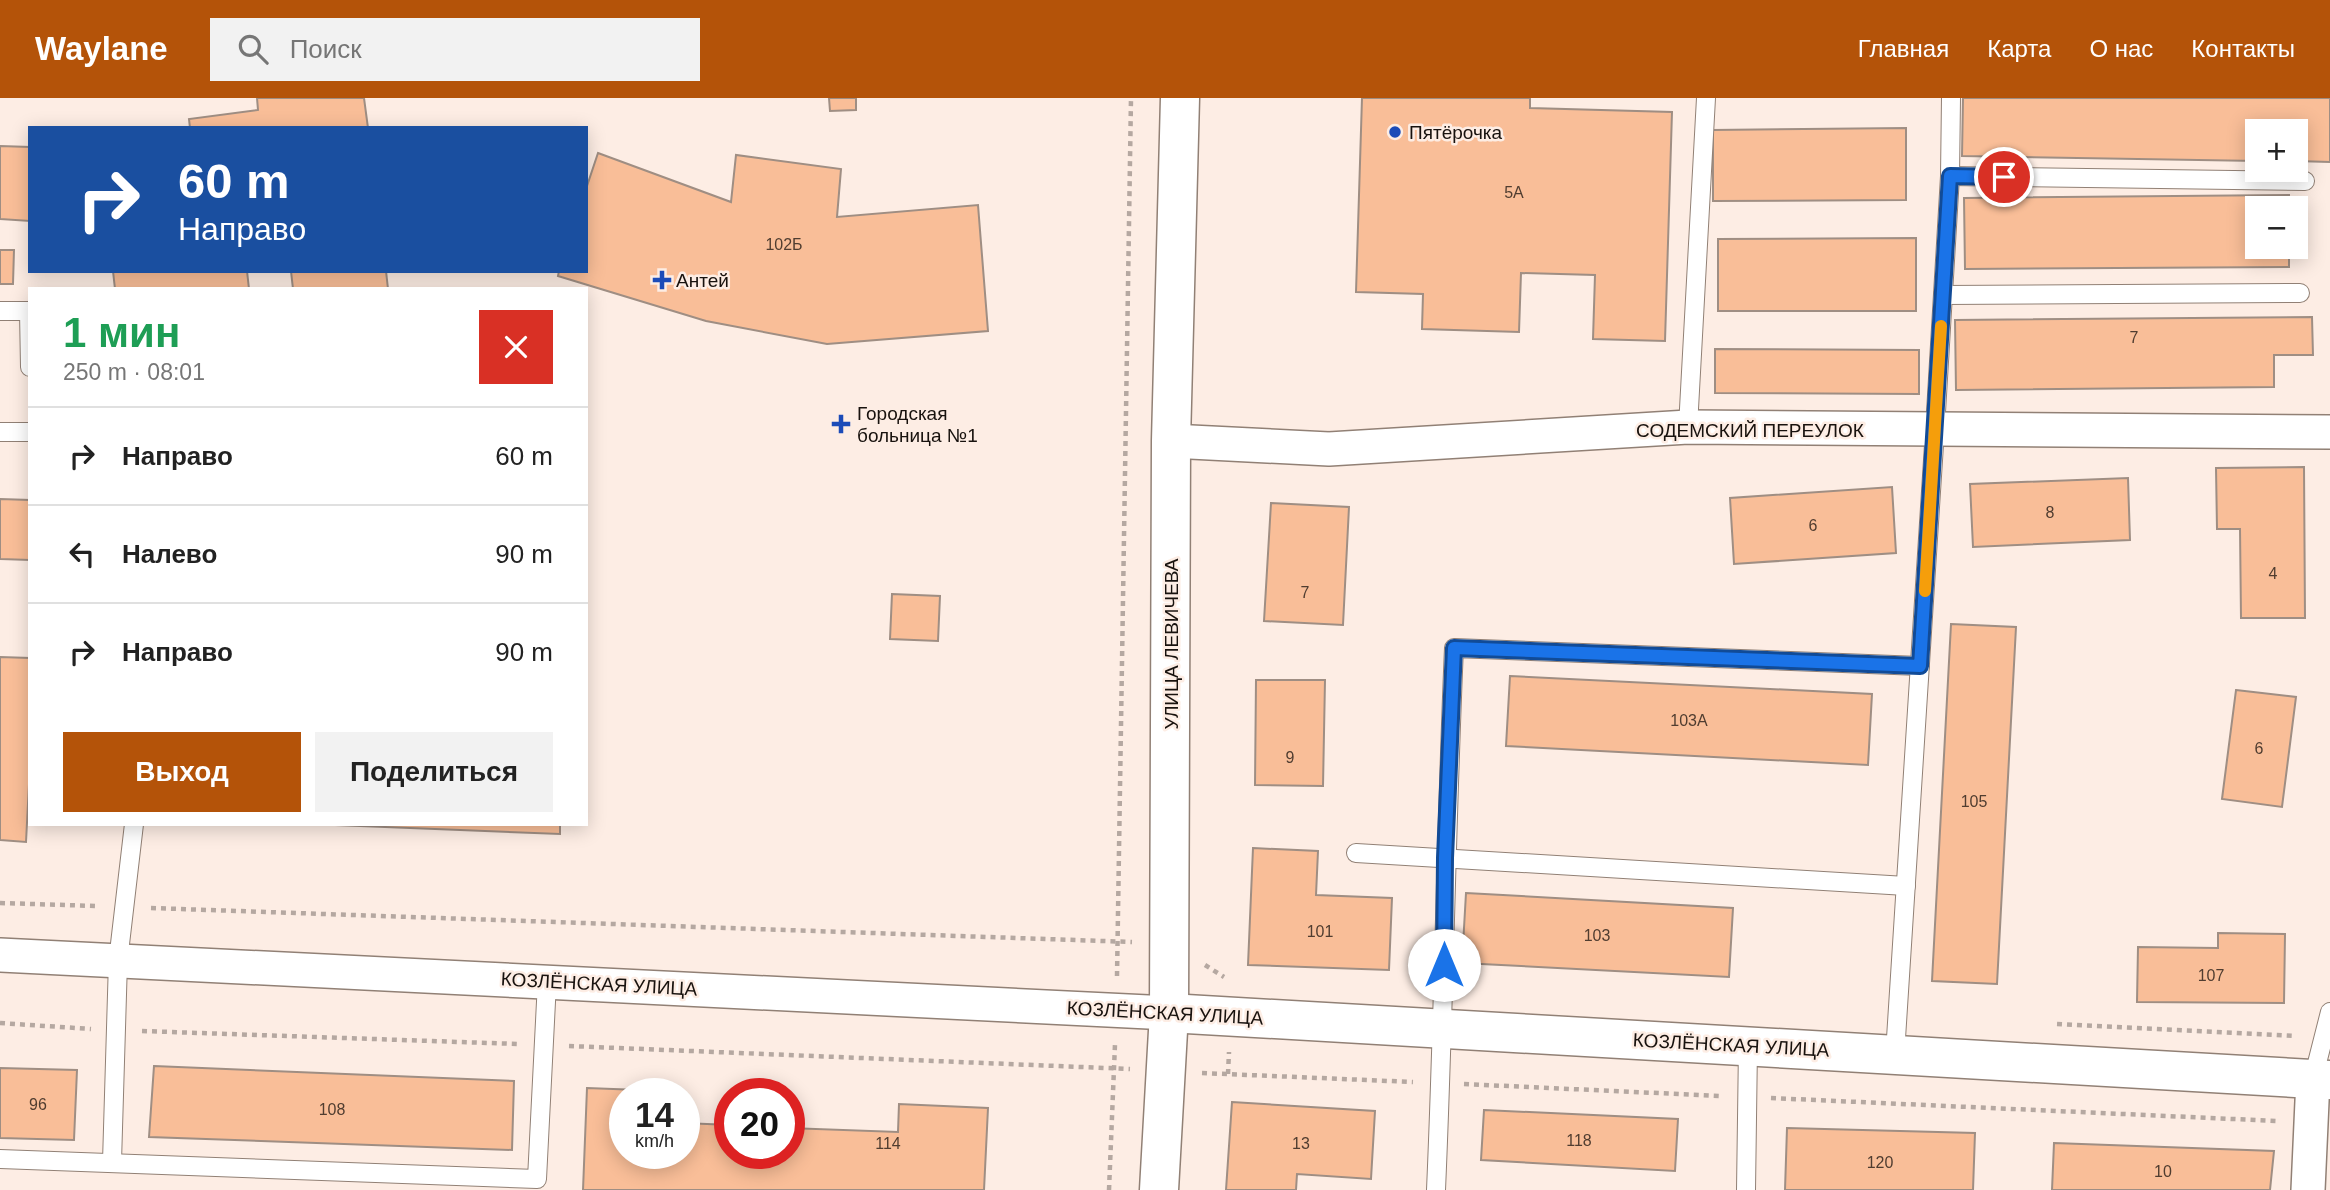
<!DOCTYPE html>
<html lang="ru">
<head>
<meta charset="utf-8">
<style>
	body { margin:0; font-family:Arial,sans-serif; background:#f2f2f2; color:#222; height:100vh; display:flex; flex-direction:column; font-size:26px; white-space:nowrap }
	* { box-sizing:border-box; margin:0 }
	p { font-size:23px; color:#767676 }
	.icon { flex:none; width:38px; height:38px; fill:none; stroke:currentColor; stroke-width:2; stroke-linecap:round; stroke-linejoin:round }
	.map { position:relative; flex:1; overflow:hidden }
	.details { position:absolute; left:28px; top:189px; width:560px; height:539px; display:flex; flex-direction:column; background:#fff; border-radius:0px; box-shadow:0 4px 18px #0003 }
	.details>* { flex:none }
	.top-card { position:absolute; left:28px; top:28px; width:560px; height:147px; border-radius:0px; box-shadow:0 4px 18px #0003; background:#1a4fa0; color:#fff; overflow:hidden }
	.controls { position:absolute; left:2245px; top:21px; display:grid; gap:14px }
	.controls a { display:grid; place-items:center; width:63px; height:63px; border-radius:0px; background:#fff; box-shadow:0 4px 18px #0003; font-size:35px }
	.speed { position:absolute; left:609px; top:980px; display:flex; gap:14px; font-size:35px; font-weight:700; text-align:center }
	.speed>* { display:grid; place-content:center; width:91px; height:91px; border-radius:50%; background:#fff; box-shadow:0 4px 18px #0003; line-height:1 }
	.speed small { font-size:18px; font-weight:400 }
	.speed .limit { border:10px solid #d22; background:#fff; color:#111 }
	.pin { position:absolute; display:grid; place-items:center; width:60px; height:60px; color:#fff; margin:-30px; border:4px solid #fff; border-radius:50%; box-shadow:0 2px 7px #0007 }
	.me { position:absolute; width:77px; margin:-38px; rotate:0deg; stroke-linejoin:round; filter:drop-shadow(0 0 5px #0008) }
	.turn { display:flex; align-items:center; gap:24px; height:147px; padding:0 35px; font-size:32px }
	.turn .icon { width:91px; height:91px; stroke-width:2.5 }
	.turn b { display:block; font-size:49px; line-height:60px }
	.round { display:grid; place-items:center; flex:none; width:74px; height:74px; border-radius:0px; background:#f2f2f2 }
	.summary { display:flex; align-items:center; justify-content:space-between; height:119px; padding:0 35px }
	h1 { font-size:42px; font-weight:800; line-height:52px; color:#1e9e55 }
	.primary-button { display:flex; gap:14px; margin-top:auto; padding:14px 35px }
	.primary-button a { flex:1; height:80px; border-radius:0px; background:#b45309; color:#fff; font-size:28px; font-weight:800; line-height:80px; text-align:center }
	.primary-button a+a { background:#f2f2f2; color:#222 }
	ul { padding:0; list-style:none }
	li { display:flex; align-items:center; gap:21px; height:98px; padding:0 35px; border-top:2px solid #e0e0e0 }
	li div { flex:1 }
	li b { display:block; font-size:26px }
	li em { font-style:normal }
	header { display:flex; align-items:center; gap:42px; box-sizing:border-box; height:98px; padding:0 35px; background:#b45309; color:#fff }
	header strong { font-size:33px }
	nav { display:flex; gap:38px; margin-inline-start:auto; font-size:24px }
	.search { width:490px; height:63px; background:#f2f2f2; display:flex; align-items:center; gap:18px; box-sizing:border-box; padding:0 24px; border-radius:0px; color:#767676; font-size:26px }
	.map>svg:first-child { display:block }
	.building { fill:#f9be98; stroke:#9f8e83; stroke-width:2 }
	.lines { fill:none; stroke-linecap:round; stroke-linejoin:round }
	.service-casing { stroke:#918075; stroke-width:20 }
	.minor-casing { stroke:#918075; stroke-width:36 }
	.tertiary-casing { stroke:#918075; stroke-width:41 }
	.path { stroke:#b5a8a1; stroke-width:4.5; stroke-dasharray:5 5; stroke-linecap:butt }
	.service { stroke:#fff; stroke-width:18 }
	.minor { stroke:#fff; stroke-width:33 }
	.tertiary { stroke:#fff; stroke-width:38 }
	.route-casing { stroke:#114b97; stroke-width:18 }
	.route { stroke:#1a73e8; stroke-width:12 }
	.slow { stroke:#f59e0b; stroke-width:12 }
	.poi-dot { fill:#1b4bb8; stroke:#fdede4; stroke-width:2.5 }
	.labels { text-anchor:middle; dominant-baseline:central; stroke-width:5; stroke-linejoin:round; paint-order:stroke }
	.number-label { font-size:16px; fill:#503d30 }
	.poi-label { font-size:19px; fill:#18120e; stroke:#fdede4; text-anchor:start }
	.street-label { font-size:19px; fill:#18120e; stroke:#fdede4 }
</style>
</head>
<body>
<header>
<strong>Waylane</strong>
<div class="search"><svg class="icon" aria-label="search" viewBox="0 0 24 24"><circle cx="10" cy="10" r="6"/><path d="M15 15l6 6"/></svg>Поиск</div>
<nav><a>Главная</a><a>Карта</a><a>О нас</a><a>Контакты</a></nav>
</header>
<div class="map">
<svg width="2330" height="1092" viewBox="0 0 2330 1092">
	<rect width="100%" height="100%" fill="#fdede4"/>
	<g class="building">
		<polygon points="257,0 364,0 368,30 190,30 189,21 258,12"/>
		<polygon points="829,0 856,0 856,12 830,13"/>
		<polygon points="1362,0 1530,0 1530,10 1672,14 1665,243 1593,241 1595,177 1521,175 1519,234 1422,231 1423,196 1356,194"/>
		<polygon points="1963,0 2330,0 2330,64 2296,63 2296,33 2258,33 2258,63 1962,58"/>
		<polygon points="1906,30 1906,102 1713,103 1713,32"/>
		<polygon points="0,48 30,49 30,123 0,121"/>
		<polygon points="598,55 731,104 736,57 841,71 837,119 978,107 988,233 827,246 706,223 558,178 559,173 586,173 586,91"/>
		<polygon points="2289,97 2289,110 2258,110 2258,149 2289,149 2289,169 1965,171 1964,100"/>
		<polygon points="1916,140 1916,213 1718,213 1718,141"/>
		<polygon points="0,152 14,152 13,186 0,186"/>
		<polygon points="113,173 247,173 249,191 115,191"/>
		<polygon points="291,173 386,173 388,191 293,191"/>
		<polygon points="2312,219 2313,257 2274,257 2274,289 1956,292 1955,222"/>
		<polygon points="1715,251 1919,252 1919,296 1715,295"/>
		<polygon points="2304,369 2305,520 2241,520 2240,431 2217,431 2216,370"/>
		<polygon points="2128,380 2130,442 1973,449 1970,386"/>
		<polygon points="1892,389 1896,455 1734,466 1730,400"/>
		<polygon points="0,401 30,402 30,462 0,461"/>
		<polygon points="1271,405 1349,409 1343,527 1264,523"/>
		<polygon points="892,496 940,498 938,543 890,541"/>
		<polygon points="1951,526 2016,529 1997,886 1932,883"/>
		<polygon points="0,559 30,560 30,667 26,744 0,742"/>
		<polygon points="1510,578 1872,596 1868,667 1506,648"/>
		<polygon points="1256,582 1325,582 1323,688 1255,687"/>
		<polygon points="2236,592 2296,599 2282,709 2222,701"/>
		<polygon points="310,726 560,726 560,736"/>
		<polygon points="1253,750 1318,753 1316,797 1392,800 1389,872 1248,867"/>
		<polygon points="1466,795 1733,810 1729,879 1462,865"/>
		<polygon points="2218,835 2285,836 2284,905 2137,904 2138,849 2218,850"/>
		<polygon points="154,968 514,983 512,1052 149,1039"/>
		<polygon points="0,970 77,972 74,1042 0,1040"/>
		<polygon points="587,990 665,993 665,996 625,996 625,1055 684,1055 684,1025 730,1027 730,1055 789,1055 789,1030 898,1034 899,1006 988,1010 984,1092 583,1092"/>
		<polygon points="1232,1004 1375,1013 1371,1081 1297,1076 1296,1092 1226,1092"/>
		<polygon points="1484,1012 1678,1021 1675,1073 1481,1062"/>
		<polygon points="1787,1030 1975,1035 1973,1092 1785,1092"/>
		<polygon points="2054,1045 2274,1053 2270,1092 2052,1092"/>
	</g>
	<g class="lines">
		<g class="service-casing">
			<g id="service">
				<polyline points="1950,78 2305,83"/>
				<polyline points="1943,197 2300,195"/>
				<polyline points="0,213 29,213 30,269"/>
				<polyline points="1688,329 1706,0"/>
				<polyline points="0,334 30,334"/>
				<polyline points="1356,755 1906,788"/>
				<polyline points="1895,956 1935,331 1950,78 1951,0"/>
				<polyline points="2313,981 2330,914"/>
				<polyline points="0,1061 537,1081 547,884"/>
				<polyline points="112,1064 118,863 134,726"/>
				<path d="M1436,1092C1444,911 1446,731 1454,550L1920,568"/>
				<polyline points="1746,1092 1748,948"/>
			</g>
		</g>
		<g class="minor-casing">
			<g id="minor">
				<polyline points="1171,343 1329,351 1688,329 2330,334"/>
				<polyline points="0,857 1169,915"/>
				<polyline points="2308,1092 2313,981"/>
			</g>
		</g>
		<g class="tertiary-casing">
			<g id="tertiary">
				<polyline points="1169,915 2330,982"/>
				<polyline points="1159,1092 1169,915 1171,343 1180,0"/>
			</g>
		</g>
		<g class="path">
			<polyline points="0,805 97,808"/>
			<polyline points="151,810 1132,844"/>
			<polyline points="1205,867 1224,879"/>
			<polyline points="1117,878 1131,0"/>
			<polyline points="0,925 91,931"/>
			<polyline points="2057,926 2296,938"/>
			<polyline points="142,933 518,946"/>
			<polyline points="569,948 1130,971"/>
			<polyline points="1202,975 1413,984"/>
			<polyline points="1228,976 1229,954"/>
			<polyline points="1464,986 1721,998"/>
			<polyline points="1771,1000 2277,1023"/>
			<polyline points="1109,1092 1115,946"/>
		</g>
		<use href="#service" class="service"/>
		<use href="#minor" class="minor"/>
		<use href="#tertiary" class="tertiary"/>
	</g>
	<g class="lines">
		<g class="route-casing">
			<polyline id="route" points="1444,867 1445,760 1454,550 1920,568 1950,78 2004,79"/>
		</g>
		<use href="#route" class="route"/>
		<polyline class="slow" points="1925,493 1941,228"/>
	</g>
	<g class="poi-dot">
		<circle cx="1395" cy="34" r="7"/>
		<path d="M658.5 171.5h7v7h7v7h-7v7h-7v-7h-7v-7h7z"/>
		<path d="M837.5 315.5h7v7h7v7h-7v7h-7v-7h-7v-7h7z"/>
	</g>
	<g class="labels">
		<g class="number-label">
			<text x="1514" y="94">5А</text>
			<text x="784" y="146">102Б</text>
			<text x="2134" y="239">7</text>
			<text x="2050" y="414">8</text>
			<text x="1813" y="427">6</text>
			<text x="2273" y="475">4</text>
			<text x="1305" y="494">7</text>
			<text x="1689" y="622">103А</text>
			<text x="2259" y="650">6</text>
			<text x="1290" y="659">9</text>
			<text x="1974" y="703">105</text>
			<text x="1320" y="833">101</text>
			<text x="1597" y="837">103</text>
			<text x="2211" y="877">107</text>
			<text x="38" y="1006">96</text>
			<text x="332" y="1011">108</text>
			<text x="1579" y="1042">118</text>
			<text x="888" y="1045">114</text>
			<text x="1301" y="1045">13</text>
			<text x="1880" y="1064">120</text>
			<text x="2163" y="1073">10</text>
		</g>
		<g class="poi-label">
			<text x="1409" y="34">Пятёрочка</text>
			<text x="676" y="182">Антей</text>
			<text x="857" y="315">Городская<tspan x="857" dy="22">больница №1</tspan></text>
		</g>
		<g class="street-label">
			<text x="1750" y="332">СОДЕМСКИЙ ПЕРЕУЛОК</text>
			<text transform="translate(1171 546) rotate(-90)">УЛИЦА ЛЕВИЧЕВА</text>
			<text transform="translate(599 886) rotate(3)">КОЗЛЁНСКАЯ УЛИЦА</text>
			<text transform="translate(1165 915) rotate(3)">КОЗЛЁНСКАЯ УЛИЦА</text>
			<text transform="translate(1731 947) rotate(3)">КОЗЛЁНСКАЯ УЛИЦА</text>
		</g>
	</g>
</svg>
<div class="controls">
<a>+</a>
<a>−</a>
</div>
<div class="speed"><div>14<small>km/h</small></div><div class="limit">20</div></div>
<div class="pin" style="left:2004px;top:79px;background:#d93025"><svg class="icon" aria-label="arrive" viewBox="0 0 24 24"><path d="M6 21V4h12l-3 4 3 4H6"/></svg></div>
<svg class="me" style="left:1444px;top:867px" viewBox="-20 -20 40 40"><circle r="19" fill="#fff"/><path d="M0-13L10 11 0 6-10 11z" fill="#1a73e8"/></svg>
<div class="top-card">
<div class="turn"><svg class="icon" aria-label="right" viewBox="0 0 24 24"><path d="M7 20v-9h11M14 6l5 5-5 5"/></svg><div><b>60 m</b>Направо</div></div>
</div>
<section class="details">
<div class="summary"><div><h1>1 мин</h1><p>250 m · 08:01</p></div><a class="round" style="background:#d93025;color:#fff"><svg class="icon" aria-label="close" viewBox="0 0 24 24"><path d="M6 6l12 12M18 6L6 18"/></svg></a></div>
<ul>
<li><svg class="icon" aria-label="right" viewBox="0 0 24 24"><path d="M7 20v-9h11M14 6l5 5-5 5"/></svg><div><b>Направо</b></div><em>60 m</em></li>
<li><svg class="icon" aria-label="left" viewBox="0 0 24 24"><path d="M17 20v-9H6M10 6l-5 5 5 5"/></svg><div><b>Налево</b></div><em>90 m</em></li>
<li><svg class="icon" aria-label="right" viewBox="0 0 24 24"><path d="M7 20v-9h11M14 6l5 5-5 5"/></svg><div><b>Направо</b></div><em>90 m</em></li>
</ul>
<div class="primary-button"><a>Выход</a><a>Поделиться</a></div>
</section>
</div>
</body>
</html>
